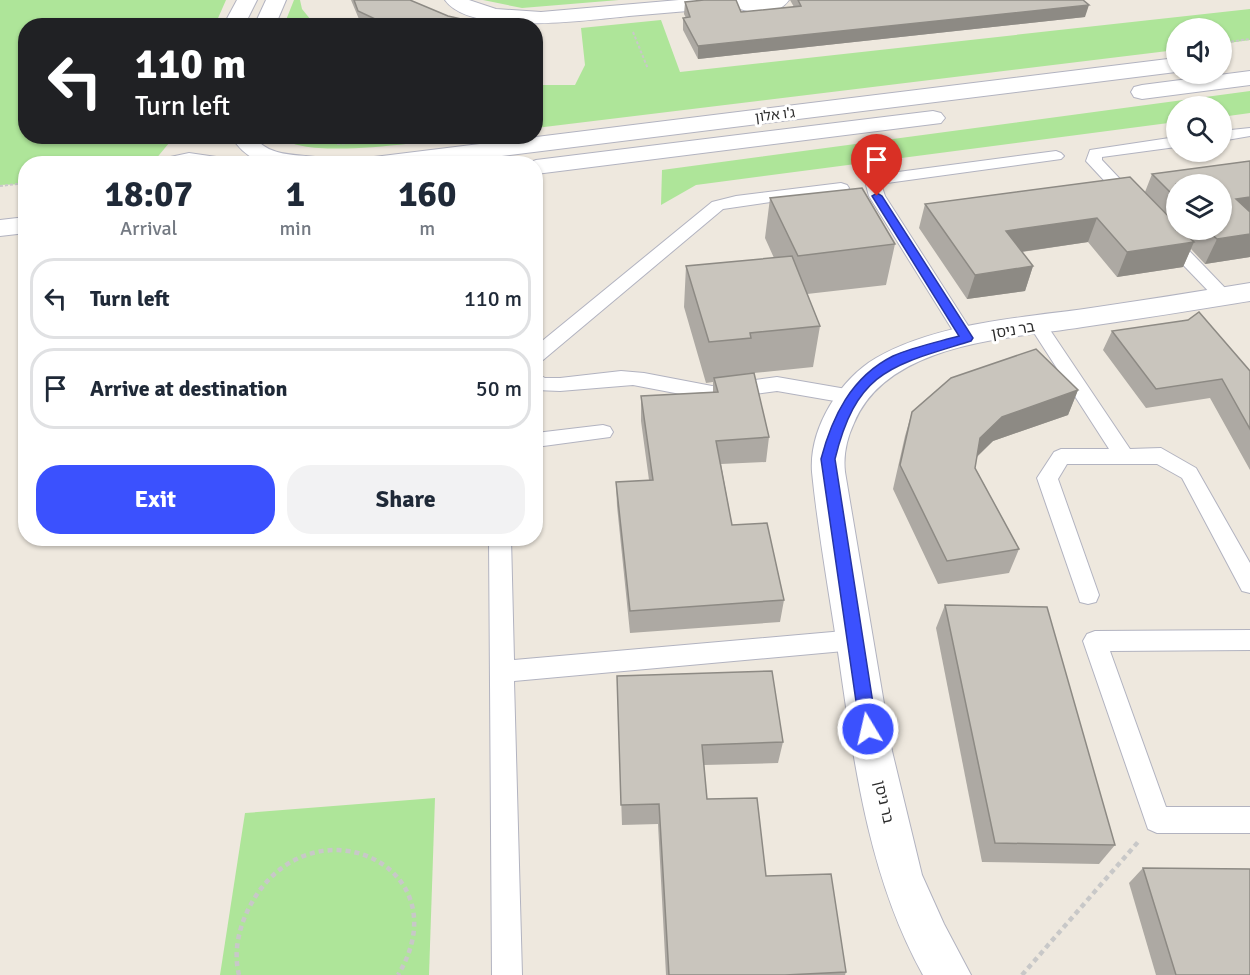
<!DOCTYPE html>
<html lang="en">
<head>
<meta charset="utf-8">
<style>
	body { margin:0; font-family:Signika,"Noto Sans Hebrew",sans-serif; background:#f2f2f3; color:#1f2937; height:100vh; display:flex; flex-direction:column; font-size:22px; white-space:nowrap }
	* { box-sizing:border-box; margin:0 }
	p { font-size:20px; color:#747a83 }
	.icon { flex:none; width:33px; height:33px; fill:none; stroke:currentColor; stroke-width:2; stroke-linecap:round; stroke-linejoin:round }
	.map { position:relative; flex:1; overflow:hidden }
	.details { position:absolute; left:18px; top:156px; width:525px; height:390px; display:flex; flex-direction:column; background:#fff; border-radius:24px; box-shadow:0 2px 4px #0004 }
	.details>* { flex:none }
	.banner { position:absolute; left:18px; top:18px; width:525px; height:126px; border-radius:24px; box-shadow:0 2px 4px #0004; background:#202124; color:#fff; overflow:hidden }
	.tools { position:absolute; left:1166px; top:18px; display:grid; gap:12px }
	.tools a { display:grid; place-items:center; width:66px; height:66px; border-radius:50%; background:#fff; box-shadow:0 2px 4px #0004; font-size:30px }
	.pin { position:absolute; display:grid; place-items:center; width:51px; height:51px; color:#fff; margin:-62px -26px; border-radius:50% 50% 50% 0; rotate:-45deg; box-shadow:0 0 6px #0007 }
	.pin .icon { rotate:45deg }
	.me { position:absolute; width:66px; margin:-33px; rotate:351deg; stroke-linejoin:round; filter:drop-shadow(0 0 4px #0008) }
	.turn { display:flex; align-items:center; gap:21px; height:126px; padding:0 18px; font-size:27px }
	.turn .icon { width:78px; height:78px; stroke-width:2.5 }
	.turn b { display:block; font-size:42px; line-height:51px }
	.eta { display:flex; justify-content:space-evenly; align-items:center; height:102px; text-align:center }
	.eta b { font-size:36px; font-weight:700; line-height:42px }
	.button { display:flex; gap:12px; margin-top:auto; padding:12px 18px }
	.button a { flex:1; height:69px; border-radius:24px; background:#3b51fe; color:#fff; font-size:24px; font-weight:700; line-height:69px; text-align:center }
	.button a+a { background:#f2f2f3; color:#1f2937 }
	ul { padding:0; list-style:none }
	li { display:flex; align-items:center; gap:18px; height:81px; margin:0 12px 9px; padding:0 6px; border:3px solid #e0e1e3; border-radius:24px }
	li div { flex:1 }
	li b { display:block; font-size:22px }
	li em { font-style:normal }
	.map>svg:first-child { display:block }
	.green { fill:#aee599 }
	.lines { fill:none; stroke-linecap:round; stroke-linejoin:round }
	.lane-casing { stroke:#b2b3c0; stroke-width:2 }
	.street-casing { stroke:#b2b3c0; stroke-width:2 }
	.secondary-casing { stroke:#b2b3c0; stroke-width:2 }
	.path-far1 { stroke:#c8c8c8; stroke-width:2; stroke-dasharray:3 2; stroke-linecap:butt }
	.path { stroke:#c8c8c8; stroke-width:4.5; stroke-dasharray:5 4; stroke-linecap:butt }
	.lane { fill:#fff; fill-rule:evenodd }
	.street { fill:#fff; fill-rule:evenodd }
	.secondary { fill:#fff; fill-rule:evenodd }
	.wall { fill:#ada9a3; fill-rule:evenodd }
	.shaded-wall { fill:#8d8a84 }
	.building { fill:#c9c5bd; stroke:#8d8a84; stroke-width:1.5 }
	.route { fill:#3b51fe; stroke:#2635a5; stroke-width:1.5 }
	.labels { text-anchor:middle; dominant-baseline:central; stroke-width:6; stroke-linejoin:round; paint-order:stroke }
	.far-street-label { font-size:14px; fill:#2c2c2c; stroke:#fff }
	.street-label { font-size:15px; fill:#2c2c2c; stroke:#fff }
</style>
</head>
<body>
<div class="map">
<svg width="1250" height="975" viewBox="0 0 1250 975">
	<rect width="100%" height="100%" fill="#eee8de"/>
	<g class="green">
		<polygon points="0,0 226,0 215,25 26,26 26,136 174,137 155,160 146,163 26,164 25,184 0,185"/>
		<polygon points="294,0 300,0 302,9 315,25 284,25"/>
		<polygon points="483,0 619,0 522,8"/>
		<polygon points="1250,9 1250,40 1221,44 1221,28 1176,28 1176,50 536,128 536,85 575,85 585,65 581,28 661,20 680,72"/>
		<polygon points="1250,91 1250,113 1221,117 1221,106 1176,106 1176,122 696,185 661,205 662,170"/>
		<path d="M280,137H463C426,141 307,161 280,137Z"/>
		<polygon points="435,798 429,975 220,975 245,813"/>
	</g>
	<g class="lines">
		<g class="lane-casing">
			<g id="lane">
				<polygon points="1250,128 1250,136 1221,141 1221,131"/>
				<polygon points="1176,137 1176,147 1102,157 1102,160 1137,197 1139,200 1137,203 1125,203 1086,161 1090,150"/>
				<polygon points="1056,151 1061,153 1064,156 1061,159 887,183 882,187 885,196 976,338 974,342 960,342 869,196 866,185 877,176 883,174"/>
				<polygon points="841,183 847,185 849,188 847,191 723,209 543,360 536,362 536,346 712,202 736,196"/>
				<polygon points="1167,233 1173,234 1229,292 1232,296 1229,300 1217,300 1161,242 1159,238 1161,234"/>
				<polygon points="1038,319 1044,321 1130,449 1161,448 1196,468 1250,563 1250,593 1242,591 1182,478 1157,464 1067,464 1058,479 1099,595 1096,602 1088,604 1080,602 1037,478 1054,452 1061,449 1109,449 1029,325 1032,321"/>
				<polygon points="621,371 644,373 712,386 777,377 852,390 859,392 862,397 859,402 852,404 777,391 712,400 633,385 560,391 536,390 536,373 545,378 560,378"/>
				<polygon points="603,425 610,427 613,432 610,437 536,447 536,433"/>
				<polygon points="489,538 511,538 514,660 855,630 863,633 867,640 863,647 855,650 514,681 522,975 492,975"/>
				<polygon points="1250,630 1250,650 1110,651 1166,807 1250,807 1250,833 1157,833 1148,829 1083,641 1087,634 1095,631"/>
			</g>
		</g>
		<g class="street-casing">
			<g id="street">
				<path d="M445,0H469L496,9L541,12L679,0H789C777,17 752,14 735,7C699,10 664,13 629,16C589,20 471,37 445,0Z"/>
				<path d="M1250,283V301C1194,310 1139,319 1083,327C1008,339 888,342 854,423C847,438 843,455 845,472L892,751L922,875L944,924L971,975H923C868,876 854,762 838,652C829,592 818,532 812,472C809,428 840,379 876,358C935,324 1017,318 1084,309C1139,301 1195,292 1250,283Z"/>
			</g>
		</g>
		<g class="secondary-casing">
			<g id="secondary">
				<polygon points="237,0 257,0 244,26 223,26"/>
				<polygon points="266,0 286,0 275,26 254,26"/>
				<polygon points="1176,58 1176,72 437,164 362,164 365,159 374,157"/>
				<polygon points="1250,71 1250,85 1142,99 1134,97 1131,92 1134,87 1142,85"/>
				<polygon points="933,111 941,113 945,118 941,123 536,174 536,164 526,164 536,160"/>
				<path d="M231,136H254C270,160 304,153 329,159L332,164C292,164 254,175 231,136Z"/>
				<polygon points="189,153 230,159 233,164 158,164 161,159"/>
				<polygon points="26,217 26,233 0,236 0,220"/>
			</g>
		</g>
		<g class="path-far1">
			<polyline points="633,32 648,69"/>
			<polyline points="1221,43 1250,39"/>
			<polyline points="337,144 360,142"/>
			<polyline points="0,186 26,183"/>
		</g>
		<g class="path">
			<path d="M239,975C233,951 239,926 251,904C311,796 464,866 398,975"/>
			<polyline points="1022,975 1138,842"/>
		</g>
		<use href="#lane" class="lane"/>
		<use href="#street" class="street"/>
		<use href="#secondary" class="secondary"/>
	</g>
	<g class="wall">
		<polygon points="351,0 410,0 448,16 492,26 365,26 361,24"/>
		<polygon points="790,0 1083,0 1085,17 698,59 683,30 683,18 686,18 684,14 685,2 741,12 794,7"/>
		<path d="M1250,161V257L1205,264L1191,249L1183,267L1117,277L1088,242L1022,252L1033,266L1025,291L967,299L919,228L925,204L1130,177L1145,192L1152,174ZM1176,184H1221V230H1176Z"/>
		<polygon points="770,198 895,244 886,285 807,294 820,326 813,367 754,373 769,437 766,462 721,464 732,525 784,600 780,622 630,633 617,506 616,482 649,480 641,421 641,396 713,392 713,382 706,383 684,307 686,266 774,258 765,238"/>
		<polygon points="1112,331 1250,371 1250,470 1210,398 1146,408 1103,350"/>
		<polygon points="1078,390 1068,415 993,441 977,457 975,468 1019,549 1009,573 938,584 893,489 905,436 912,412"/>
		<polygon points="945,605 1115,845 1099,864 982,862 936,628"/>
		<polygon points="617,676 783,742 778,763 704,765 707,799 766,876 846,972 845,975 666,975 658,824 622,825"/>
		<polygon points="1143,868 1250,975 1156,975 1129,883"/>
	</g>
	<g class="shaded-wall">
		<polygon points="1089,5 1085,17 698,59 698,46"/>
		<polygon points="1250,197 1250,219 1236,199"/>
		<polygon points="1097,218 1088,242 999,255 1006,231"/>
		<polygon points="1250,234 1250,257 1205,264 1217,239"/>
		<polygon points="1194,242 1183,267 1117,277 1127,252"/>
		<polygon points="1033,266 1025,291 967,299 975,275"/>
		<polygon points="1078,390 1068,415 993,441 971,462 980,438 1002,417"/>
	</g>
	<g class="building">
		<polygon points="354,0 410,0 448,16 492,26 390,26 358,11"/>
		<polygon points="704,0 736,0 741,12 801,6 798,0 1083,0 1089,5 698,46 683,18 690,17 685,2"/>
		<polygon points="1250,161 1250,197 1236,199 1250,212 1250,234 1217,239 1207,230 1221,230 1221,184 1176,184 1176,198 1152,174"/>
		<polygon points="1130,177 1176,224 1176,230 1182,230 1194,242 1127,252 1097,218 1006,231 1033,266 975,275 925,204"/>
		<polygon points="862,188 895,244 798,256 770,198"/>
		<polygon points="792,256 820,326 750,333 751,338 709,342 686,266"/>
		<polygon points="1199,312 1250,371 1250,429 1222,379 1156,389 1112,331 1188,320"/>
		<polygon points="1036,349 1078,390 1002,417 980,438 975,468 1019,549 947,561 900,465 912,412 951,378"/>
		<polygon points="754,373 769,437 716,441 732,525 767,523 784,600 630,611 616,482 653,480 641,396 718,392 714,378"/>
		<polygon points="945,605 1047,607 1115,845 995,843"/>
		<polygon points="772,671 783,742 702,745 707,799 757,798 766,876 831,874 846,972 785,975 669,975 659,804 621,805 617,676"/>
		<polygon points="1143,868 1250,869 1250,975 1176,975"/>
	</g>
	<path class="route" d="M877,193L882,196L973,338L971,341C891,366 857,370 835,459L877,729L874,734L868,736L863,734L860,729L821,459C832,417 851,377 893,356C913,347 938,342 959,336L872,196Z"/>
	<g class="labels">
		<g class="far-street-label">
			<text transform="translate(775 115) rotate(-7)">ג'ו אלון</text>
		</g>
		<g class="street-label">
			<text transform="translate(1013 330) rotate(-10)">בר ניסן</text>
			<text transform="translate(884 802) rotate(77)">בר ניסן</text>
		</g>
	</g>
</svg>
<div class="tools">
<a><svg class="icon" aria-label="sound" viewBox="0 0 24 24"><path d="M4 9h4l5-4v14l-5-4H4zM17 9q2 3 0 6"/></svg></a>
<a><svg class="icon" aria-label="search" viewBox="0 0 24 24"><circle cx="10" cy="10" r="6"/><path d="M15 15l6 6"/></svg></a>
<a><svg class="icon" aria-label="layers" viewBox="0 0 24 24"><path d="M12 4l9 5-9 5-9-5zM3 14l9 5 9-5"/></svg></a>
</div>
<div class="pin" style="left:877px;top:196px;background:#d93025"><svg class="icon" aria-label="arrive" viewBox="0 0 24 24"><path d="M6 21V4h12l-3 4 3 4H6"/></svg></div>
<svg class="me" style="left:868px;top:729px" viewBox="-20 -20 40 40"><circle r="17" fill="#3b51fe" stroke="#fff" stroke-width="3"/><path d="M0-11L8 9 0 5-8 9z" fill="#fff"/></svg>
<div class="banner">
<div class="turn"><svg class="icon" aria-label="left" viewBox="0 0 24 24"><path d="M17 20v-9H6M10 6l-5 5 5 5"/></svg><div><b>110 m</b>Turn left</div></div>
</div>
<section class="details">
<div class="eta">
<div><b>18:07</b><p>Arrival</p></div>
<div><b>1</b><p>min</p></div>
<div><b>160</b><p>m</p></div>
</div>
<ul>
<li><svg class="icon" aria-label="left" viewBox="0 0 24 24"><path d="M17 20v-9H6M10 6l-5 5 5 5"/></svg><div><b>Turn left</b></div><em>110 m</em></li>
<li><svg class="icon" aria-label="arrive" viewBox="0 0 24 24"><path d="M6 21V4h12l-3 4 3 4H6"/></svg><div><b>Arrive at destination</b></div><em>50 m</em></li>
</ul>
<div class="button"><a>Exit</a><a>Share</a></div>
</section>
</div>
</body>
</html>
